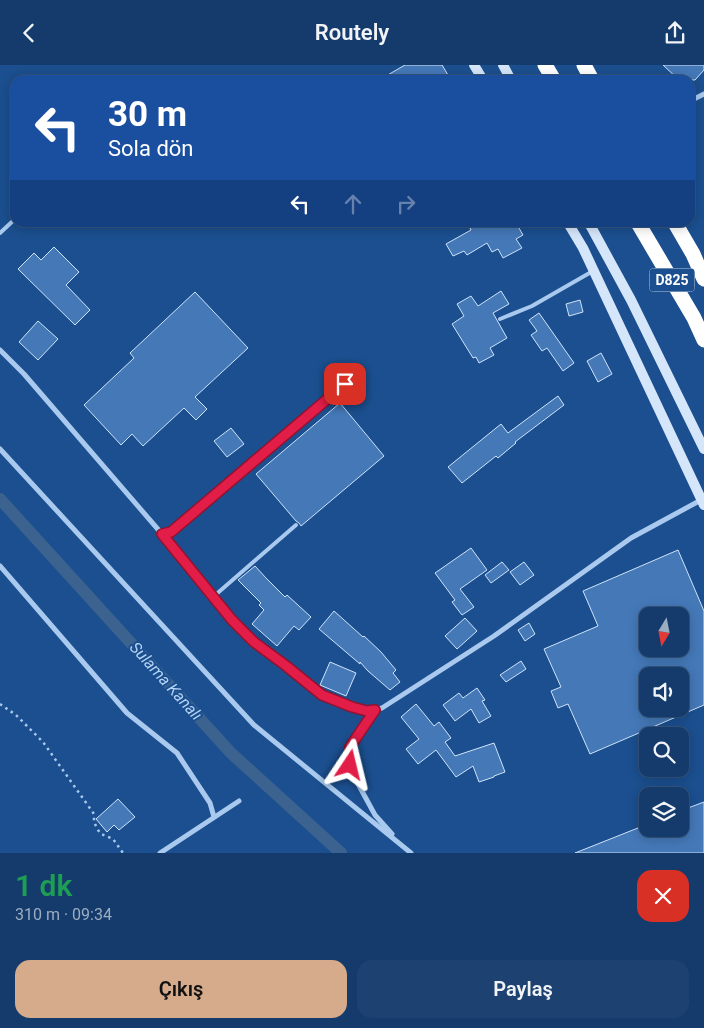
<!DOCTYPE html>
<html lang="tr">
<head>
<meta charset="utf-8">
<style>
	body { margin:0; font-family:Roboto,sans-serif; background:#1d4271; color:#f1f3f6; height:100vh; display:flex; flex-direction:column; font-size:19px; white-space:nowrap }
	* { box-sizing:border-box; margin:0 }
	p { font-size:16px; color:#9dadc1 }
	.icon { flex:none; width:28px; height:28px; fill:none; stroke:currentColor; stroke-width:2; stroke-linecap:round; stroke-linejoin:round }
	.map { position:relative; height:788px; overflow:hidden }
	.sheet { display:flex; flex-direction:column; background:#143b6b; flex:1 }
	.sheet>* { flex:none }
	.hud { position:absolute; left:10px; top:10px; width:685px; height:152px; border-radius:15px; box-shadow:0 2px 12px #0003,0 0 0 1px #33557e; background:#1a4fa0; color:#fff; overflow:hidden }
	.needle { width:32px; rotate:190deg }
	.buttons { position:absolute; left:639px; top:542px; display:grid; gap:10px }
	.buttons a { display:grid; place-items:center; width:50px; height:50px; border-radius:10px; background:#143b6b; box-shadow:0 2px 12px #0003,0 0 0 1px #33557e; font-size:25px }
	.pin { position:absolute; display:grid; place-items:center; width:42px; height:42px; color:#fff; margin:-21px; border-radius:10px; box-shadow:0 2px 8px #0006 }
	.me { position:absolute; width:55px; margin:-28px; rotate:10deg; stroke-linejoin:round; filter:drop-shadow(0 0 4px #0008) }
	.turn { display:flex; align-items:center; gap:18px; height:105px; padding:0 15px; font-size:22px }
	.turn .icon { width:65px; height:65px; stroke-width:2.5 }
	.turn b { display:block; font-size:35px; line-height:42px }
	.lanes { display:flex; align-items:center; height:48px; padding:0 15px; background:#0003; justify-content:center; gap:25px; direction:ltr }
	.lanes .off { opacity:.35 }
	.round { display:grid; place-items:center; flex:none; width:52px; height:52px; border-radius:15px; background:#1d4271 }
	.overview { display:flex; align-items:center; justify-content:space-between; height:85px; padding:0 15px }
	h1 { font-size:30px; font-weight:600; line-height:38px; color:#1e9e55 }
	.action { display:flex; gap:10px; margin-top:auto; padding:10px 15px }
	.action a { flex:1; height:58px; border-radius:15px; background:#d6ab8b; color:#111; font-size:20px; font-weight:600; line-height:58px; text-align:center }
	.action a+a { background:#1d4271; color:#f1f3f6 }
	header { display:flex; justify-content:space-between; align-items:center; height:65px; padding:0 15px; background:#143b6b; font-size:22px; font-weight:600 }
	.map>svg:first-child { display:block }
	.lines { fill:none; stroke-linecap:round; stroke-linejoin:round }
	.canal { stroke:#3c6290; stroke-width:12 }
	.building { fill:#4478b7; stroke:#cfe3fa; fill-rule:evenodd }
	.path { stroke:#a9c9ee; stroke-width:2.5; stroke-dasharray:2.5 4; stroke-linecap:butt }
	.lane { stroke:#a9c9ee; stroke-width:4 }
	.street { stroke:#a9c9ee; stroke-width:5 }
	.secondary { stroke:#d6e6fa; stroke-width:10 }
	.highway { stroke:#fff; stroke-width:15 }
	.route-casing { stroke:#92132f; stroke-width:12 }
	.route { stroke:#e11d48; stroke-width:9 }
	.labels { text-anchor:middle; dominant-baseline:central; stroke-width:4; stroke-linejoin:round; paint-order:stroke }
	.shield { fill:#1b4f8f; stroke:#bbcadd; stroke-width:1 }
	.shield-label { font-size:14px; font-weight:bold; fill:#fff }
	.water-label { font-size:16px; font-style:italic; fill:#b5d3f5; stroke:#1b4f8f }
</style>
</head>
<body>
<header><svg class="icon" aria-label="back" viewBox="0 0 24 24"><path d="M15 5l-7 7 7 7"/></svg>Routely<svg class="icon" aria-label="share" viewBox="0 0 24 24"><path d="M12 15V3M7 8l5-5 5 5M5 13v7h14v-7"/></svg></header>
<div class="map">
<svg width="704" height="788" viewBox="0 0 704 788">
	<rect width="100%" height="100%" fill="#1b4f8f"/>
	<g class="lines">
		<polyline class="canal" points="0,434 231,688 341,788"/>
	</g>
	<g class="building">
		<polygon points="405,0 442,0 451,15 379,15"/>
		<polygon points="663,0 704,0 704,5 695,15 679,15"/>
		<polygon points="480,158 516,158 523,170 516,174 522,183 503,193 498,184 492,187 487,178 467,190 464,186 453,191 446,179 471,165 470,163"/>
		<polygon points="54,182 79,207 66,220 90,245 75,260 18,204 34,188 41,195"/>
		<polygon points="501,226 509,239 493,248 507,273 490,283 494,290 479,298 476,292 473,293 452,259 464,251 457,239 471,231 478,241"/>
		<polygon points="195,227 248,283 195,332 207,344 196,355 184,343 143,381 132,369 121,380 84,340 134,293 130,288"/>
		<polygon points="580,235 583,247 569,251 566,239"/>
		<polygon points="539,248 574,298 563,306 547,283 542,286 531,270 537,266 529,255"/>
		<polygon points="38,256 58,274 38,295 19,277"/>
		<polygon points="601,288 612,309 598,317 587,296"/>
		<polygon points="558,331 564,340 515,377 516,378 498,393 496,391 462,418 448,402 501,359 508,368"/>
		<polygon points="340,338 384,391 301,461 299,458 296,456 256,409"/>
		<polygon points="231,363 244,379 227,392 214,376"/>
		<polygon points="471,483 487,505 460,524 474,542 462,550 452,537 455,535 435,508"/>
		<path d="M678,485L704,546V640L590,689L568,639L558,643L551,626L561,622L544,584L598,561L583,526ZM648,551H680V584H648ZM648,611H680V644H648Z"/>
		<polygon points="502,497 509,505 491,518 485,510"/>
		<polygon points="524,497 534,510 520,520 510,507"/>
		<polygon points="255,501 266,513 285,532 287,530 311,552 299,565 294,561 277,581 252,559 264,545 259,540 261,538 238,515"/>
		<polygon points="334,546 363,572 364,571 381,587 396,605 393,608 400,617 390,625 368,606 360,597 360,599 319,564"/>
		<polygon points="465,553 477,566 457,584 445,571"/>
		<polygon points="529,558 535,569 525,576 518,565"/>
		<polygon points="521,596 526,604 506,617 500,610"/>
		<polygon points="330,597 356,608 346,631 320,620"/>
		<polygon points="477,623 485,635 482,636 491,651 479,658 471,644 455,656 443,640 459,628 463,633"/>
		<polygon points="416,639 434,661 439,657 451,673 445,677 455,691 494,678 505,707 494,711 494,712 479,717 473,701 456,712 436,685 418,699 406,684 419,674 401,652"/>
		<polygon points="118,734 135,752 119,765 114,760 107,767 96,754"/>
		<polygon points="704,737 704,788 575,788 648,759 648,764 680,764 680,746"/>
	</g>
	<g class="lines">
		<polyline class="path" points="0,639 16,650 43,677 94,749 94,757 98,765 101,769 113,774 123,788"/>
		<g class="lane">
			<polyline points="0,168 15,154"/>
			<polyline points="500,254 532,241 593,206"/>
			<polyline points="213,532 296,460"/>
		</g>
		<g class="street">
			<polyline points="690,36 704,29"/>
			<polyline points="0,285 24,309 162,469 232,555 254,577 285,600 322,630 352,642 367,646 382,643 494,571 631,473 701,435"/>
			<polyline points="0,384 254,660 411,788"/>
			<polyline points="162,469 171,467 358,308"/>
			<polyline points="0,501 127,648 177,688 210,738 214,752"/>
			<polyline points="375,645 351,682 349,691 350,700 357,717 375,750 392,769"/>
			<polyline points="160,788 239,736"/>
		</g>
		<g class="secondary">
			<polyline points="474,0 483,15"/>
			<polyline points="503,0 511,15"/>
			<polyline points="568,158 583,183 704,440"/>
			<polyline points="589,158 631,235 704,384"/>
		</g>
		<g class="highway">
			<polyline points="545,0 554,15"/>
			<polyline points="584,0 592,15"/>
			<polyline points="638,158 694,253 704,275"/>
			<polyline points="675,158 693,189 704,214"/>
		</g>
	</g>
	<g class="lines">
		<g class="route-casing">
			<polyline id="route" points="345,319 171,467 162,469 232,555 254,577 285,600 322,630 352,642 367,646 375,645 350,682 349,691 350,700"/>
		</g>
		<use href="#route" class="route"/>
	</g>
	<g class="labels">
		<rect class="shield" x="649.5" y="203.5" width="45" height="23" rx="4"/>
		<g class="shield-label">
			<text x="672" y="215">D825</text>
		</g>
		<g class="water-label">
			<text transform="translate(166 616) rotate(48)">Sulama Kanalı</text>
		</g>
	</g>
</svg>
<div class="buttons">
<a><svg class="needle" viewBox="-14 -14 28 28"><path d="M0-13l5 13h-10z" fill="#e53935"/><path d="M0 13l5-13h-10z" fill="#9dadc1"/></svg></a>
<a><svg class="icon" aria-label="sound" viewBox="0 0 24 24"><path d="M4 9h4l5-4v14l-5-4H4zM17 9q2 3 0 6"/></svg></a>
<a><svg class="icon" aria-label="search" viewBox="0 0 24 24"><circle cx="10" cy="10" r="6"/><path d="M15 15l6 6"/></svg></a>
<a><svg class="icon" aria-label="layers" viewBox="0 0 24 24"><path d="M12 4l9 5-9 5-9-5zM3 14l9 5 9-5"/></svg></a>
</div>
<div class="pin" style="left:345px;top:319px;background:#d93025"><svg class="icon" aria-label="arrive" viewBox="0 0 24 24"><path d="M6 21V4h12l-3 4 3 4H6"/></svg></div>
<svg class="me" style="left:350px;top:700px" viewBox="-20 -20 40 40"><path d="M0-17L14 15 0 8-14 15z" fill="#e11d48" stroke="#fff" stroke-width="4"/></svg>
<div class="hud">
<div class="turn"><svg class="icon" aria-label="left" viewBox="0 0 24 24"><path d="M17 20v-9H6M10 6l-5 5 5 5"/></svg><div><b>30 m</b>Sola dön</div></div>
<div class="lanes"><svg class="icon" aria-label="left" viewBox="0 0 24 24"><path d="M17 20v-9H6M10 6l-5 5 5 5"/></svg><svg class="icon off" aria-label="ahead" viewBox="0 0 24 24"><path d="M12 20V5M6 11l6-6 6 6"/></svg><svg class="icon off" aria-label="right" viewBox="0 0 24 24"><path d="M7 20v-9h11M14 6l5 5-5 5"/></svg></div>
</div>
</div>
<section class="sheet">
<div class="overview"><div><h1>1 dk</h1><p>310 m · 09:34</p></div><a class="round" style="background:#d93025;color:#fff"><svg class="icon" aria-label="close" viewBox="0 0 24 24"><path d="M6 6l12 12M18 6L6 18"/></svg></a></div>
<div class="action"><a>Çıkış</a><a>Paylaş</a></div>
</section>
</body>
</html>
